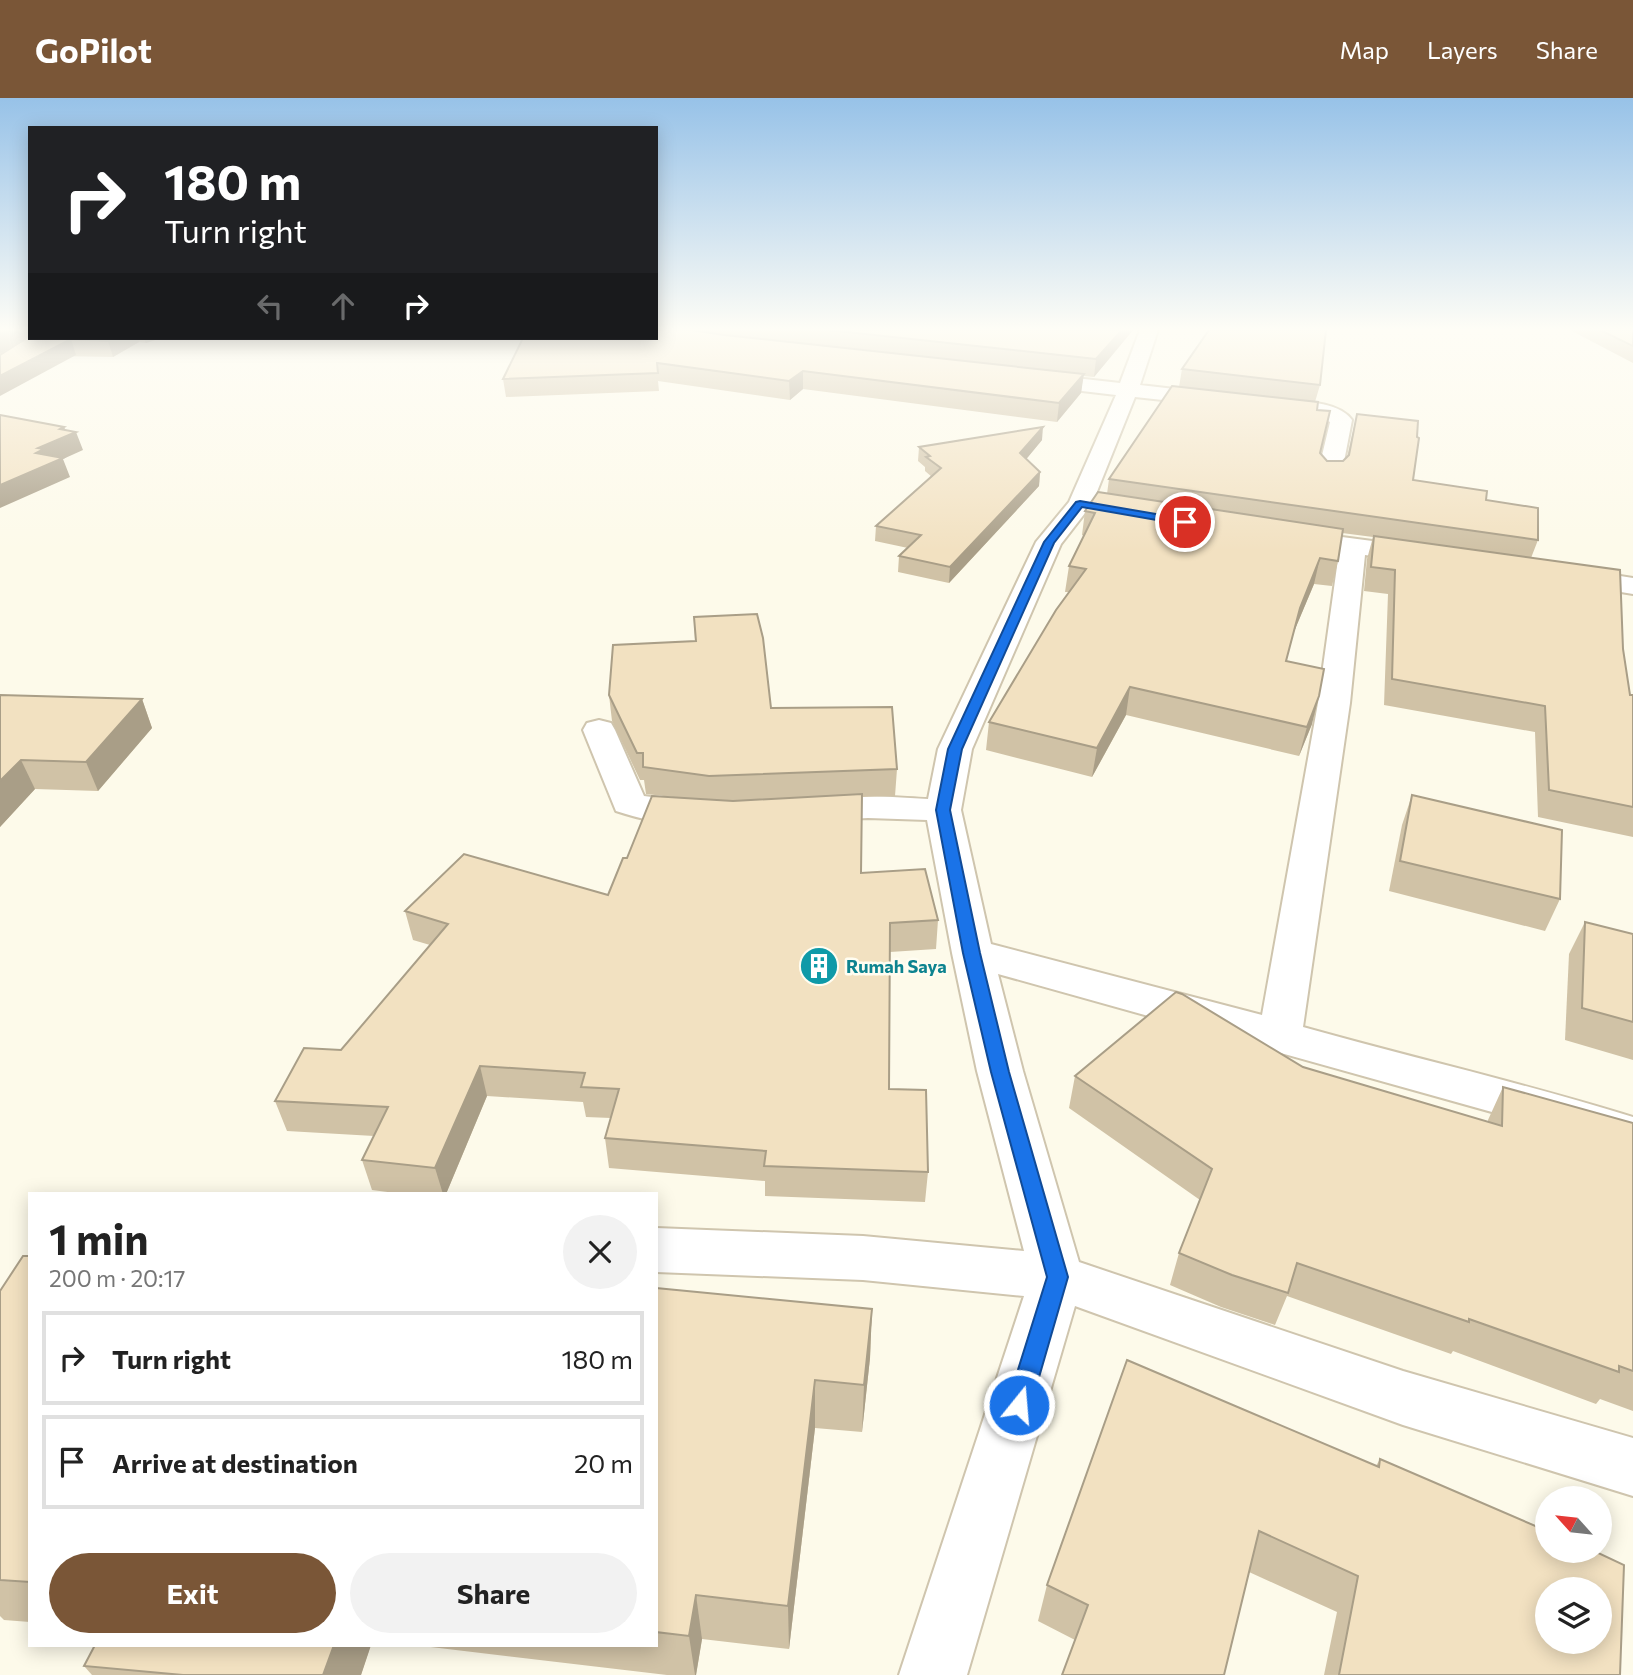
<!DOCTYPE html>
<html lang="en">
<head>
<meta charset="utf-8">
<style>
	body { margin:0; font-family:Commissioner,sans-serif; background:#f2f2f2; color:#222; height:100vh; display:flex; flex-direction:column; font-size:26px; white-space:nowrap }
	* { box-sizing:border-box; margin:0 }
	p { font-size:23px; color:#767676 }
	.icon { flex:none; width:38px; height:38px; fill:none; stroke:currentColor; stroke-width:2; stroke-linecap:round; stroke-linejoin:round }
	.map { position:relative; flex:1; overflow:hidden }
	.details { position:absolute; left:28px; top:1094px; width:630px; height:455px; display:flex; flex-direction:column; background:#fff; border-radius:0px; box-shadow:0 4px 18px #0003 }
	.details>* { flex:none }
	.top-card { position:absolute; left:28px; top:28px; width:630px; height:214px; border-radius:0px; box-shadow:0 4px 18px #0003; background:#202124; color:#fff; overflow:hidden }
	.needle { width:46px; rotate:297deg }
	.controls { position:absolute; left:1535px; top:1388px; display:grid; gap:14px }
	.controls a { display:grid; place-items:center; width:77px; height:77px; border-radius:50%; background:#fff; box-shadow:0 4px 18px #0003; font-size:35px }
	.pin { position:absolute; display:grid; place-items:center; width:60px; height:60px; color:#fff; margin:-30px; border:4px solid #fff; border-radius:50%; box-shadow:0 2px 7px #0007 }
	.me { position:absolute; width:77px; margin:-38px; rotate:17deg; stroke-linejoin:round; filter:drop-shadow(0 0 5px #0008) }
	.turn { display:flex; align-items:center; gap:24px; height:147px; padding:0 21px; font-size:32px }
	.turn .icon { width:91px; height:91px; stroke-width:2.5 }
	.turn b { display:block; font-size:49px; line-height:60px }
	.lanes { display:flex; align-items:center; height:66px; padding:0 21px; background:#0003; justify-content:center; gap:35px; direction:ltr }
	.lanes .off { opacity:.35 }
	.round { display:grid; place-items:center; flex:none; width:74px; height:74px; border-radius:37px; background:#f2f2f2 }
	.summary { display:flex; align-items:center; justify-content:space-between; height:119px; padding:0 21px }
	h1 { font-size:42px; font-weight:700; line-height:52px }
	.button { display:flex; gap:14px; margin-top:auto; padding:14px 21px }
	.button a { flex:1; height:80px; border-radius:42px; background:#7a5637; color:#fff; font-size:28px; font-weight:700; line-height:80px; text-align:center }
	.button a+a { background:#f2f2f2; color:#222 }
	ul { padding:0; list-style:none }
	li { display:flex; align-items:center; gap:21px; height:94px; margin:0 14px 10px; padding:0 7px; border:4px solid #e0e0e0; border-radius:0px }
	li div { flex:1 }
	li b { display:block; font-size:26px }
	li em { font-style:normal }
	header { display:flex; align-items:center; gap:42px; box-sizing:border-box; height:98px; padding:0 35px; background:#7a5637; color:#fff }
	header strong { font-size:33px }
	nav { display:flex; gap:38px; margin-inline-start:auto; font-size:24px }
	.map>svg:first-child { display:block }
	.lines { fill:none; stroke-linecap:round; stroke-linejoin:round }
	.minor-casing { stroke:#cfc5ae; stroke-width:4 }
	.minor { fill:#fff; fill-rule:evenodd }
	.wall { fill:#d0c2a6 }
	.shaded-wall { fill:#a99e87 }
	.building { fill:#f2e1c1; stroke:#a99e87; stroke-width:2; fill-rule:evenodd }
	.route { fill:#1a73e8; stroke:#114b97; stroke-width:2 }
	.labels { text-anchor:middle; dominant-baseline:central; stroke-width:5; stroke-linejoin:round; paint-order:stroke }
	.culture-label { font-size:18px; font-weight:bold; fill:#0d838f; stroke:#fffdf1; text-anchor:start }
</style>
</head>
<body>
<header>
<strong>GoPilot</strong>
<nav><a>Map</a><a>Layers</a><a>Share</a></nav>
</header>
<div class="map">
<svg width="1633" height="1577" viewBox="0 0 1633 1577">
	<rect width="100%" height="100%" fill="#fdfaea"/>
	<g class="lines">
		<g class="minor-casing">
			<g id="minor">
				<path d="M1140,232H1158L1140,287L1218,296L1225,298L1228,302L1225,306L1218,308L1135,299L1092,406L1061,446L972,651L961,712L991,846L1262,917L1318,605L1339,454L1280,445L1276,440L1280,435L1289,432L1433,451L1437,457L1433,463L1424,465L1365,457L1350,605L1303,929C1413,960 1524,985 1633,1019V1057L1574,1037L998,876L1023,973L1079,1164L1403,1273L1633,1340V1398L1403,1327L1075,1208L967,1577H899L1024,1198L863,1182L656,1174V1130L863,1138L1024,1153L977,973L952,855L927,722L868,720L809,723L796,720L791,712L796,704C838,694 885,699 928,701L938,651L1036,444L1069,404L1116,297L1031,287L1024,285L1021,281L1024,277L1031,275L1120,285Z"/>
				<path d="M1278,302C1300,304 1338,302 1352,322L1342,374L1338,379H1322L1318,374L1330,324L1322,320L1271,312L1268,308L1271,304Z"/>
				<polygon points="1570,470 1633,480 1633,496 1560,484 1556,478 1560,472"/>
				<path d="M599,622L611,625L615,632L644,698L713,707L718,715L713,723C682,730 646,723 616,713L583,632L587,625Z"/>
			</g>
		</g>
		<use href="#minor" class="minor"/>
	</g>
	<g class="wall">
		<polygon points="694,232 1133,232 1094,279 1083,278 1081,295 1057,324 803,291 790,302 658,283 659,293 506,299 503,281 725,237"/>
		<polygon points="1570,232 1633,232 1633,265"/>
		<polygon points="30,240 161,240 146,245 139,244 113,259 2,257"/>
		<polygon points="1182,271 1320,287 1315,304 1320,355 1327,363 1343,363 1347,359 1357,316 1413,382 1486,402 1538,442 1531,460 1623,551 1630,597 1633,597 1633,739 1538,719 1535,634 1384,607 1388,496 1364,493 1367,461 1373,439 1342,435 1338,463 1332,488 1314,486 1293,536 1286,563 1312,626 1299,658 1126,617 1092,679 986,652 989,624 1069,494 1065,494 1069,468 1084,438 1082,437 1085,413 1107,396 1109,381 1179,289"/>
		<polygon points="1042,342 1026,361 1040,374 1039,388 949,485 898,474 899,458 908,450 875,443 876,428 932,379 925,373 925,369 918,363 919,349"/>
		<polygon points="694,519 771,610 897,671 895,698 862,699 861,775 938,822 936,851 890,854 889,991 928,1074 925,1104 765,1098 765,1083 609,1070 605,1040 611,1020 586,1019 583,1004 487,998 446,1096 403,1096 372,1092 362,1062 374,1038 287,1033 275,1003 341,952 430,847 413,842 405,813 608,797 627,760 673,699 646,696 644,682 640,682 612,623 609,597 695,543"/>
		<polygon points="0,597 142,601 152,630 98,693 35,691 0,729"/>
		<polygon points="1412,697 1560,801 1545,833 1389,793 1402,727"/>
		<polygon points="1585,824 1633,836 1633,962 1565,942 1569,856"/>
		<polygon points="1303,969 1488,1024 1488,1022 1503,989 1633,1025 1633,1313 1600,1301 1596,1306 1453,1253 1451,1256 1287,1198 1275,1227 1221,1209 1170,1187 1179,1155 1200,1102 1069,1010 1075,978"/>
		<polygon points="30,1158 30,1524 4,1522 0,1518 0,1193"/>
		<polygon points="656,1190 872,1211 870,1260 862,1334 815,1330 789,1551 702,1541 696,1577 667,1577 414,1547 656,1547"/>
		<polygon points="1380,1361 1620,1577 1324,1577 1337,1514 1249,1474 1075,1542 1038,1523 1047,1487 1376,1368"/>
		<polygon points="95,1547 371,1547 361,1577 92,1577 84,1568"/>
	</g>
	<g class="shaded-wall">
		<polygon points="7,232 27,232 30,238 0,256 0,236"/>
		<polygon points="1122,232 1133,232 1094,279 1096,261"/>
		<polygon points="113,240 138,240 139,244 113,259 108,243"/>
		<polygon points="144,240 161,240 146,245"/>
		<polygon points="71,241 76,257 0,298 0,278"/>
		<polygon points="803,273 803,291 790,302 789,283"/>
		<polygon points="1084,276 1081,295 1057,324 1059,305"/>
		<polygon points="64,329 68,337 76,334 83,352 63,361 70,379 0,410 0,387 36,355 38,350 60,331"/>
		<polygon points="1043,329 1042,342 1019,370 1020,355"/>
		<polygon points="1040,374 1039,388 949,485 950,469"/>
		<polygon points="1320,460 1314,486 1293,536 1300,510"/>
		<polygon points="1130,589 1126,617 1092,679 1097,650"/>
		<polygon points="1319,598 1312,626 1299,658 1307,629"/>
		<polygon points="142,601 152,630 98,693 86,664"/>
		<polygon points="21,662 35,691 0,729 0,683"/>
		<polygon points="480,968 487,998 446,1096 443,1096 435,1070"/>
		<polygon points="872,1211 870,1260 862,1334 864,1287"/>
		<polygon points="815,1282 815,1330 789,1551 788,1508"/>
		<polygon points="696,1497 702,1541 696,1577 695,1577 689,1538"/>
		<polygon points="334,1547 371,1547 361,1577 323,1577"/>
	</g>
	<g class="building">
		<polygon points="0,232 7,232 0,236"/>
		<polygon points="656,232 691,232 724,237 1084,276 1059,305 803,273 789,283 657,265 658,275 503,281 523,240 656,240"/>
		<polygon points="828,232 1122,232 1096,261"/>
		<polygon points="1209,232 1326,232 1320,287 1182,271"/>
		<polygon points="1600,232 1633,232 1633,248"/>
		<polygon points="30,238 30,240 113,240 108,243 71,241 0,278 0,257"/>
		<polygon points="1172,288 1318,304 1317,312 1330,313 1320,355 1327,363 1343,363 1349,357 1357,316 1418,323 1417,339 1419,340 1413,382 1487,393 1486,402 1538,410 1538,442 1109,381"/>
		<polygon points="0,317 64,329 60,331 76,334 38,350 44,351 36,355 63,360 0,387"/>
		<polygon points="1043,329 1020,355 1040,374 950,469 899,458 921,437 876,428 941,370 926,359 930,358 919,349"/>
		<polygon points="1098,394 1343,431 1338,463 1320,460 1300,510 1286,563 1324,571 1319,598 1307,629 1130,589 1097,650 989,624 1056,512 1086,471 1069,468 1095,415 1085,413"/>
		<polygon points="1374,438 1620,472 1623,551 1630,597 1633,597 1633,709 1549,692 1545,608 1392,581 1395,472 1371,469"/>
		<polygon points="757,516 763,540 771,610 892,609 897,671 709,678 643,669 643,655 637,655 609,597 613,547 696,543 694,519"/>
		<polygon points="0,597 142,601 86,664 21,662 0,683"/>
		<polygon points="862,696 861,775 925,771 938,822 890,825 889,991 926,992 928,1074 764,1068 766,1053 605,1040 619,991 581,989 585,975 480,968 435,1070 362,1062 388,1009 275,1003 304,950 341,952 448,826 405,813 464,756 608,797 623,760 627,760 652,698 733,703"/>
		<polygon points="1412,697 1562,732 1560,801 1400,763"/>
		<polygon points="1585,824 1633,836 1633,924 1582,910"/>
		<polygon points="1176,894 1182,896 1303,969 1502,1028 1503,989 1633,1025 1633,1273 1619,1268 1619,1274 1469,1221 1469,1224 1297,1165 1288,1195 1232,1177 1179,1155 1212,1071 1075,978"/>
		<polygon points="23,1158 30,1158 30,1484 0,1482 0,1193"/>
		<polygon points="656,1190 872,1211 864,1287 815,1282 788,1508 696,1497 689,1538 656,1534"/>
		<path d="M1127,1262L1379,1369L1380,1361L1547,1433V1452H1592L1624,1467L1620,1577H1339L1358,1478L1259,1433L1224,1577H1062L1088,1507L1047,1487ZM1547,1491H1600V1544H1547Z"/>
		<polygon points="95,1547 334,1547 323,1577 183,1577 84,1568"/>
	</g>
	<linearGradient id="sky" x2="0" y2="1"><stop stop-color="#97c2e8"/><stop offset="0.51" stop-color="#fefdf6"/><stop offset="1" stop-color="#fefdf6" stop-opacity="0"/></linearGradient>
	<rect width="1633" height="453" fill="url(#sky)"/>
	<polygon class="route" points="1080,403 1185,421 1190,424 1185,427 1082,409 1054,445 962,651 950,712 980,855 1009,974 1068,1179 1031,1307 1027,1315 1019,1318 1010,1315 1007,1307 1047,1179 991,974 963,855 936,712 948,651 1044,444 1076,404"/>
	<defs>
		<g id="building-disc" transform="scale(2.0125)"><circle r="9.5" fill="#0f9aa8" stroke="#fffdf1"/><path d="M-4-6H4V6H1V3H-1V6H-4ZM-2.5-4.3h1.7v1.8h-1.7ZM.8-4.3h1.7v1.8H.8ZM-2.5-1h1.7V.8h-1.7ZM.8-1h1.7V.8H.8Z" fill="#fff"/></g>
	</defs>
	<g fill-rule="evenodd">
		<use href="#building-disc" x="819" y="868"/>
	</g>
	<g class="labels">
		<g class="culture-label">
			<text x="846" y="868">Rumah Saya</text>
		</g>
	</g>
</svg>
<div class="controls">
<a><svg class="needle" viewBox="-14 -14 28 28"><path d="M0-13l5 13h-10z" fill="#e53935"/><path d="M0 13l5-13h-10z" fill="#767676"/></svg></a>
<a><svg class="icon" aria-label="layers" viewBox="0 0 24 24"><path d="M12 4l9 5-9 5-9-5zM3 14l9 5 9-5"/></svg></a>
</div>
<div class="pin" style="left:1185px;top:424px;background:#d93025"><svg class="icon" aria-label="arrive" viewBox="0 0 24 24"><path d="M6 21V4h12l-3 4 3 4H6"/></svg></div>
<svg class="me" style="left:1019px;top:1307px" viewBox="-20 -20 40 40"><circle r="17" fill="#1a73e8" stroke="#fff" stroke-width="3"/><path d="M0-11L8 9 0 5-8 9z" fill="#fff"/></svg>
<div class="top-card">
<div class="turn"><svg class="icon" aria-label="right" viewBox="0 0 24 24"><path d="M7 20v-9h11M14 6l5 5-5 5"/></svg><div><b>180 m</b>Turn right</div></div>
<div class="lanes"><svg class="icon off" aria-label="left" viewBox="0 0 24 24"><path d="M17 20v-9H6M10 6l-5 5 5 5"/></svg><svg class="icon off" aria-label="ahead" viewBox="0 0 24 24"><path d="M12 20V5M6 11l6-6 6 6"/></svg><svg class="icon" aria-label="right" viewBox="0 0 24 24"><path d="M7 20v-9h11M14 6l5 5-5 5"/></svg></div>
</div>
<section class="details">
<div class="summary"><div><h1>1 min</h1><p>200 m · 20:17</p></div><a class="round"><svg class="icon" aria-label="close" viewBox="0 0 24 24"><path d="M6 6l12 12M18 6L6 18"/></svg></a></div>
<ul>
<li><svg class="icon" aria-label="right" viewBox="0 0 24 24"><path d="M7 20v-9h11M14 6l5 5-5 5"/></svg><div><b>Turn right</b></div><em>180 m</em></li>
<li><svg class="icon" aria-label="arrive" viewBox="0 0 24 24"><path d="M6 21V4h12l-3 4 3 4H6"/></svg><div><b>Arrive at destination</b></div><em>20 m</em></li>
</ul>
<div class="button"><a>Exit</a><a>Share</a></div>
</section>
</div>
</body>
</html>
